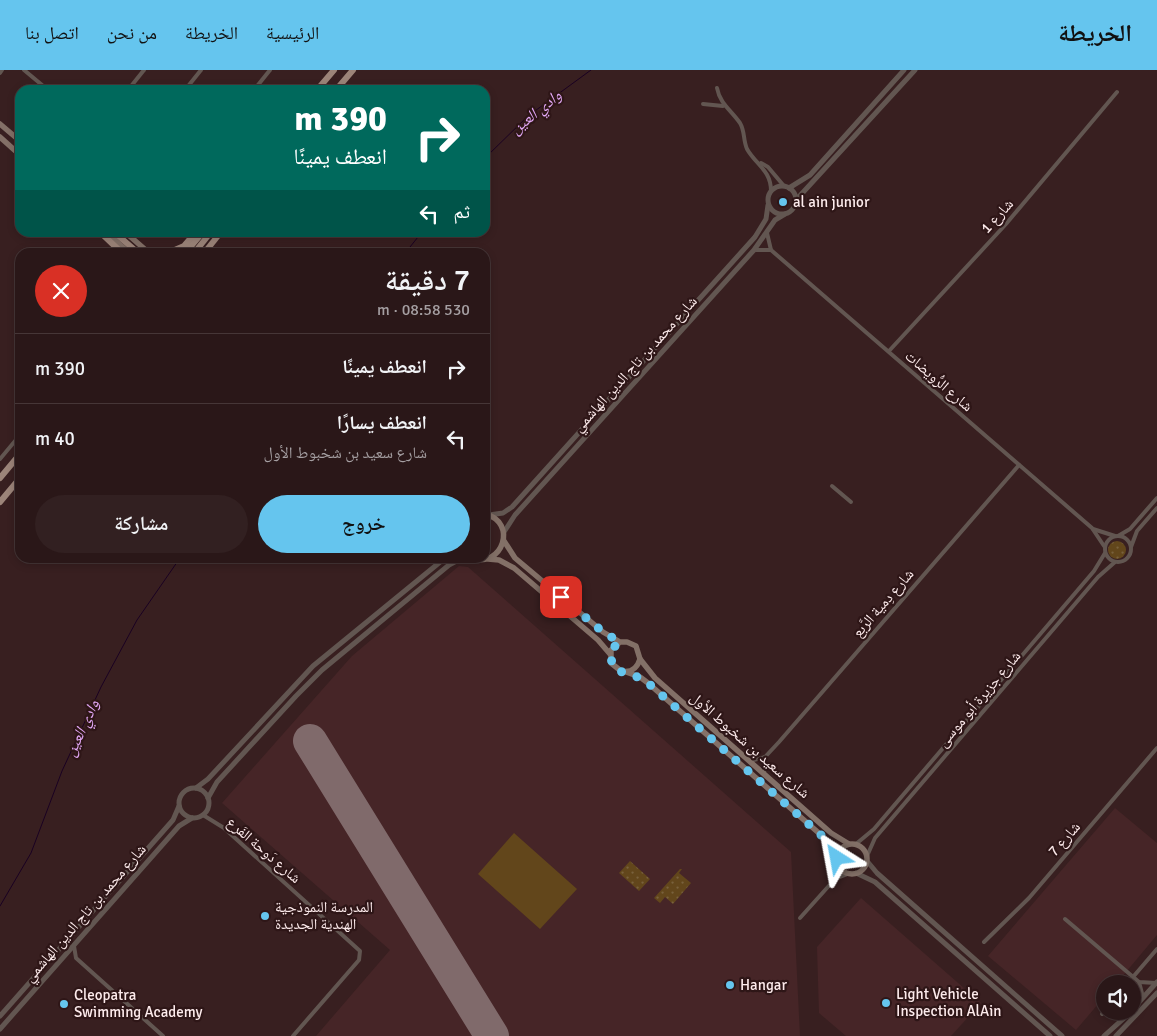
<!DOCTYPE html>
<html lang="ar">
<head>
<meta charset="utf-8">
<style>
	body { margin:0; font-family:Signika,"Noto Naskh Arabic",sans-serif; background:#322021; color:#f1f3f6; direction:rtl; height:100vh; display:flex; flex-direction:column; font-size:19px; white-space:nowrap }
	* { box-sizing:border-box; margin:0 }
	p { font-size:16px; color:#a59fa2 }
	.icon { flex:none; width:28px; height:28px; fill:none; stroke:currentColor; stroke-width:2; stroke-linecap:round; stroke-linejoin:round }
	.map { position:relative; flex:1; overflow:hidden; direction:ltr }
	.sheet { position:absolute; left:15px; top:178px; width:475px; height:315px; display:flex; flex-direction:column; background:#2a1718; border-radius:15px; box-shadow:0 2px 8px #0003,0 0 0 1px #463637; direction:rtl }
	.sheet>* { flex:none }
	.guide { position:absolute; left:15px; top:15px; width:475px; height:152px; border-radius:15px; box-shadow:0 2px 8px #0003,0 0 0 1px #463637; direction:rtl; background:#00695c; color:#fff; overflow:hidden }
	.fabs { position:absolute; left:1096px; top:905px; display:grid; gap:10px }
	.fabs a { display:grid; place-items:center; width:45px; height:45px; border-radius:50%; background:#2a1718; box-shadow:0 2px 8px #0003,0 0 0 1px #463637; font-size:25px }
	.pin { position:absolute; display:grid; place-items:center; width:42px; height:42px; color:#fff; margin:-21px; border-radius:10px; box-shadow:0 2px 8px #0006 }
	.me { position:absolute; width:55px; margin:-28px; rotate:326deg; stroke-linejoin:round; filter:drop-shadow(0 0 4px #0008) }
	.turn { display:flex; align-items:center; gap:18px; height:105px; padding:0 20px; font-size:22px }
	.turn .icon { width:65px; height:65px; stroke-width:2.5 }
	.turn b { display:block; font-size:35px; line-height:42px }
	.then { display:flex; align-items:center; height:48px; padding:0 20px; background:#0003; gap:10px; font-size:19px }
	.round { display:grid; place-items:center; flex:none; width:52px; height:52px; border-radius:26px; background:#322021 }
	.overview { display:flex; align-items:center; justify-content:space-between; height:85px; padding:0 20px }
	h1 { font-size:30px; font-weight:600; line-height:38px }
	.cta { display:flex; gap:10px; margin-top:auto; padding:10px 20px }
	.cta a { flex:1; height:58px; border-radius:30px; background:#65c5ee; color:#111; font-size:20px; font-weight:600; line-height:58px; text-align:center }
	.cta a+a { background:#322021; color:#f1f3f6 }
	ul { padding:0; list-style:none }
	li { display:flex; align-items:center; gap:15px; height:70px; padding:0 20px; border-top:1px solid #463637 }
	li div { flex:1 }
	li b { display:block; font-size:19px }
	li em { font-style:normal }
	header { display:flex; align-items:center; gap:30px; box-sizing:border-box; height:70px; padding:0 25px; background:#65c5ee; color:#111 }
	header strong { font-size:24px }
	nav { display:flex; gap:28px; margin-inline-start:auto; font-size:18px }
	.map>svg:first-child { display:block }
	.built { fill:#462527 }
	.grass { fill:url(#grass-dots) }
	.garden { fill:#62461b }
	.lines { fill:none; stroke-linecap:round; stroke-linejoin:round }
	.stream { stroke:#1a0122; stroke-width:1 }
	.runway { stroke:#806a6b; stroke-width:34 }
	.minor { stroke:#625651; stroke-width:4 }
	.tertiary { stroke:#625651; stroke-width:5 }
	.secondary { stroke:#837067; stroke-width:5.5 }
	.primary { stroke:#9c8479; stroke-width:6 }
	.route { stroke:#65c5ee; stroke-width:9; stroke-dasharray:0 16.2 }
	.poi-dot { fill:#65c5ee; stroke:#2e1617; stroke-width:2 }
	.labels { text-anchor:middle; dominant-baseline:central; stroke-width:4.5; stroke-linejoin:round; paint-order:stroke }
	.poi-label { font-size:15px; fill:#fdebec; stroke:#2e1617; text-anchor:start }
	.street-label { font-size:15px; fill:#fdebec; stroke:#2e1617 }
	.water-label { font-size:16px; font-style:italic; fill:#e2a7f5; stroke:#2e1617 }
</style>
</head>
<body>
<header>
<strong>الخريطة</strong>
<nav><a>الرئيسية</a><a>الخريطة</a><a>من نحن</a><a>اتصل بنا</a></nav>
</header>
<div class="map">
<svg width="1157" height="966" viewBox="0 0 1157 966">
	<defs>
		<pattern id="grass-dots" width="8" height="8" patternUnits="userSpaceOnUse" patternTransform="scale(1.25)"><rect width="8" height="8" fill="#62461b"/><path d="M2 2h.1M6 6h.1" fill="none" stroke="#79613c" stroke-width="1.8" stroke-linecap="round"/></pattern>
	</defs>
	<rect width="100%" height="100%" fill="#381f20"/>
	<g class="built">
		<polygon points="459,496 468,497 791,782 800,966 316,966 390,880 222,733 352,586"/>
		<polygon points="1115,738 1157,773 1157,865 1116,914 1105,914 1105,926 1076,960 988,886"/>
		<polygon points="861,828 981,933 951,966 846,966 819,943 817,877"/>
	</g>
	<g class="grass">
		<circle cx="1117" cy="480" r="9"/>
		<polygon points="630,791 650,809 639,821 619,803"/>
		<polygon points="680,799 682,799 679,803 691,813 673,834 665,827 660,833 654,828"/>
	</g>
	<polygon class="garden" points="514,763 577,819 540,859 478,804"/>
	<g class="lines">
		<g class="stream">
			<polyline points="485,88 528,46 591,0"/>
			<polyline points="406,182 422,162"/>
			<polyline points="0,836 31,783 62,701 101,617 137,550 180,488"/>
		</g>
		<polyline class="runway" points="310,671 492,966"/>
		<g class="minor">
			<polyline points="24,0 48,20"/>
			<polyline points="0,3 2,0"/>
			<path d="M717,18C720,34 731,40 740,53C745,61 743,70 747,79C756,95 771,100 771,121"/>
			<polyline points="128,20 144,0"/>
			<polyline points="185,20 201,0"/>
			<polyline points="254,20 270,0"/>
			<polyline points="703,34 723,36"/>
			<polyline points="761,93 768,97 784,116"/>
			<polyline points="767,163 771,180 1092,458 1104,476"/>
			<polyline points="754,180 771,180"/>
			<polyline points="889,281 1006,154 1117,22"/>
			<polyline points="0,389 20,365"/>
			<polyline points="832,416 851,432"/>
			<polyline points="1093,459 1115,466"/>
			<circle cx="1118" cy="479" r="13"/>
			<polyline points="1118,466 1130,459 1157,428"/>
			<polyline points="1131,477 1137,461 1157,438"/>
			<polyline points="750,691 765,687 779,672 1019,395"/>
			<polyline points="764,704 765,687"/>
			<polyline points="203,745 224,758 360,881 359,890 293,966"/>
			<polyline points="856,774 874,759 1094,501 1105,483"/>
			<polyline points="867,786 875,768 1098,507 1115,492"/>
			<polyline points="835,809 838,794"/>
			<polyline points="800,848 835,809 850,803"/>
			<polyline points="1065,849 1139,912 1156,913"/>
			<polyline points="984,872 1029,828 1157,678"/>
			<polyline points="74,876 76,888 163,966"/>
			<polyline points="1139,912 1143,927"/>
			<polyline points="1127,914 1157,879"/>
			<polyline points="1102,944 1105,940"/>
		</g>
		<g class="tertiary">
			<circle cx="782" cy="130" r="14"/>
			<polyline points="789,118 810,105 904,0"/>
			<polyline points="796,130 915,0"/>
			<polyline points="489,445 503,443 512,437 755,167 766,149 768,135"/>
			<polyline points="504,462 515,445 754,180 775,150 785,144"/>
			<circle cx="194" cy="733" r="15"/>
			<polyline points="196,718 208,709 313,596 445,488"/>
			<polyline points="208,728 217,712 296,626 322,600 449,495 462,488"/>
			<polyline points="867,791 877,803 1062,966"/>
			<polyline points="856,803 875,812 1050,966"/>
			<polyline points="1132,940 1157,912"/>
			<polyline points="0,946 173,750 179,736"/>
			<polyline points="0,959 179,756 192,748"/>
			<polyline points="1104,966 1132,941"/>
			<polyline points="1116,966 1157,923"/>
		</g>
		<g class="secondary">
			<polyline points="0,54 20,71"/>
			<polyline points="0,67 20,85"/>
			<polyline points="106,162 128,182"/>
			<polyline points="125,162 148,182"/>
			<path d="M504,471L515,488L603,562L620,572H627L636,576L640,589C637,599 630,603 621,601L611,593V580L620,572"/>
			<path d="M471,488C503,499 518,452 485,444"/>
			<polyline points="488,489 499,490 514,498 598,570 610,584"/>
			<polyline points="640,589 655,608 831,763 849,774"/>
			<polyline points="626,602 640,607 648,613 829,772 838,784"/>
			<circle cx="852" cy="789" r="15"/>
		</g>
		<g class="primary">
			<polyline points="317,20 334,0"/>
			<polyline points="336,20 353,0"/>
			<polyline points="100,162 121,182"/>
			<polyline points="114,162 137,182"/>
			<polyline points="170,182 184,176 196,162"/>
			<polyline points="186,182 203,162"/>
			<polyline points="195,182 211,162"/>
			<polyline points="205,182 221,162"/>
			<polyline points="0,408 20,384"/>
			<polyline points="0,432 20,408"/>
		</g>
	</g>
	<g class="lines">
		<path class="route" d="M561,527L603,562L620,572L614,577L610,584L613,597C623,605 637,604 648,613L829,772L838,784L837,788"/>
	</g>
	<g class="poi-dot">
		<circle cx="783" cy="132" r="5"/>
		<circle cx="265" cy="846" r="5"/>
		<circle cx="730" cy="915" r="5"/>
		<circle cx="886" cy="933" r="5"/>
		<circle cx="64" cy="934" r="5"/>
	</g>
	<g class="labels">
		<g class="poi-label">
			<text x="793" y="132">al ain junior</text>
			<text x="275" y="837">المدرسة النموذجية<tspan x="275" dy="17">الهندية الجديدة</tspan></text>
			<text x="740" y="915">Hangar</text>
			<text x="896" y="924">Light Vehicle<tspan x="896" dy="17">Inspection AlAin</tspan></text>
			<text x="74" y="925">Cleopatra<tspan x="74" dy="17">Swimming Academy</tspan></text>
		</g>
		<g class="street-label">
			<text transform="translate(997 146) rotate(-48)">شارع 1</text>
			<text transform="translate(635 294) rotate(-48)">شارع محمد بن تاج الدين الهاشمي</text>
			<text transform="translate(939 311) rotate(41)">شارع الرُّويضات</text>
			<text transform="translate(883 533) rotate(-49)">شارع دِمية الرَّبع</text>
			<text transform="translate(979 629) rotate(-50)">شارع جزيرة أبو موسى</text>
			<text transform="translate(750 675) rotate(41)">شارع سعيد بن شخبوط الأول</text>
			<text transform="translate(1064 769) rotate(-49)">شارع 7</text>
			<text transform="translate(264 780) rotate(41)">شارع دَوحة الفَرع</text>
			<text transform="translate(85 843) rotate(-49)">شارع محمد بن تاج الدين الهاشمي</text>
		</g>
		<g class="water-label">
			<text transform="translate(536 42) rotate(-39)">وادي العين</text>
			<text transform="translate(82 658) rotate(-65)">وادي العين</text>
		</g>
	</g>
</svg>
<div class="fabs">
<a><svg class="icon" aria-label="sound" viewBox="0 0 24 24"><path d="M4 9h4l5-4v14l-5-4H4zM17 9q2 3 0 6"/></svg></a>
</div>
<div class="pin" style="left:561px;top:527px;background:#d93025"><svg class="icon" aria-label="arrive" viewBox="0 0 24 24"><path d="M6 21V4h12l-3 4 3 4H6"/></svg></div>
<svg class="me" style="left:837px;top:788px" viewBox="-20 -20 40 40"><path d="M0-17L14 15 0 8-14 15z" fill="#65c5ee" stroke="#fff" stroke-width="4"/></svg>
<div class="guide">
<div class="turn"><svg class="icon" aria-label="right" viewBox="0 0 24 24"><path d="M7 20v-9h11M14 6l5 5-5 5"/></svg><div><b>390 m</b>انعطف يمينًا</div></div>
<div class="then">ثم<svg class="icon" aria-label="left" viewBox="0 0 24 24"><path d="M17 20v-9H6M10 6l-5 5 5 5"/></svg></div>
</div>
<section class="sheet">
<div class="overview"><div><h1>7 دقيقة</h1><p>530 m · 08:58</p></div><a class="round" style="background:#d93025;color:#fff"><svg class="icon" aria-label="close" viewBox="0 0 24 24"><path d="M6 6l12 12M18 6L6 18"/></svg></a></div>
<ul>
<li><svg class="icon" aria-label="right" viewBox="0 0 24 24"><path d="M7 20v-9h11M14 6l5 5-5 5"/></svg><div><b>انعطف يمينًا</b></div><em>390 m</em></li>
<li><svg class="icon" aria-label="left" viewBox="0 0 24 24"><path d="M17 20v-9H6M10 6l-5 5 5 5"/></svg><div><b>انعطف يسارًا</b><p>شارع سعيد بن شخبوط الأول</p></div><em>40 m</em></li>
</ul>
<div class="cta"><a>خروج</a><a>مشاركة</a></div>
</section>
</div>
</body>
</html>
